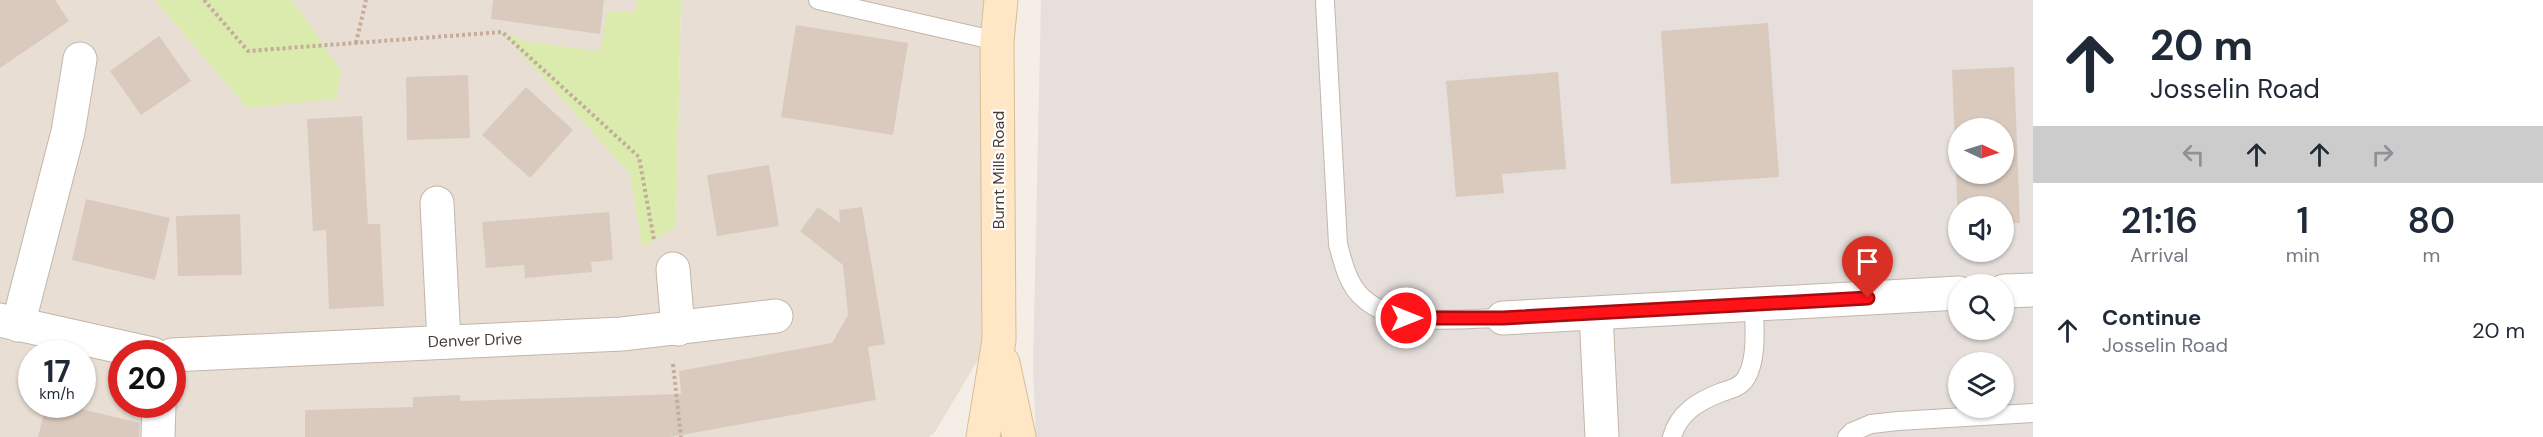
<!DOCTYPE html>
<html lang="en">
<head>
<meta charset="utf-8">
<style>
	body { margin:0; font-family:"DM Sans",sans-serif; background:#f2f2f3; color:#1f2937; height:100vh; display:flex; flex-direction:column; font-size:22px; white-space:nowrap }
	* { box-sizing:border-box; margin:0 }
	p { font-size:20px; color:#747a83 }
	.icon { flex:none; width:33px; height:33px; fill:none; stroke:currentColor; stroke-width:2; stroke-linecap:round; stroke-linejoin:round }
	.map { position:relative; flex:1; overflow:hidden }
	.details { display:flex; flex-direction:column; background:#fff; width:510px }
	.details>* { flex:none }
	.guide { background:#fff; color:#1f2937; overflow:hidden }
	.needle { width:39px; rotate:94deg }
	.tools { position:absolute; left:1948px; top:118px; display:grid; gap:12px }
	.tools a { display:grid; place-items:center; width:66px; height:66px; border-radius:50%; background:#fff; box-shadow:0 2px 4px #0004; font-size:30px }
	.speed { position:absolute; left:18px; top:340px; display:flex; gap:12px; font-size:30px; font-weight:700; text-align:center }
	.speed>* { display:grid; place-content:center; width:78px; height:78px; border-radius:50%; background:#fff; box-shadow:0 2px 4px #0004; line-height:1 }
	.speed small { font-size:15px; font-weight:400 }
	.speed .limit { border:9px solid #d22; background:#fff; color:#111 }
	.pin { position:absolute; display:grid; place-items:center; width:51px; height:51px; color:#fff; margin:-62px -26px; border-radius:50% 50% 50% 0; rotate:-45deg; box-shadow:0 0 6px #0007 }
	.pin .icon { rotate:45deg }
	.me { position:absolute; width:66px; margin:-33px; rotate:90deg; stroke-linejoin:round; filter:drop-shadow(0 0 4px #0008) }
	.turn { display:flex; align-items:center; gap:21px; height:126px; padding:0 18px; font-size:27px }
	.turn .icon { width:78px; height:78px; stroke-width:2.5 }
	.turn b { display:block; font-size:42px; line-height:51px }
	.lanes { display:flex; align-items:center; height:57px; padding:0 18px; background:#0003; justify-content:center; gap:30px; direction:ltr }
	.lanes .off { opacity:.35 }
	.eta { display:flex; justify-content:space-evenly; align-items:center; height:102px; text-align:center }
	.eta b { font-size:36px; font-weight:600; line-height:42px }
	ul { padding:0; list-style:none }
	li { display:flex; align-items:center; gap:18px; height:90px; padding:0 18px }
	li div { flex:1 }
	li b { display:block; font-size:22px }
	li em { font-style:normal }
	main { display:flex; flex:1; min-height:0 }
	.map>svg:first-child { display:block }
	.residential { fill:#e8ded4; fill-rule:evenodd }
	.industrial { fill:#e6dfdb; fill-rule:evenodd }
	.green { fill:#daebad }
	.building { fill:#dacabe; fill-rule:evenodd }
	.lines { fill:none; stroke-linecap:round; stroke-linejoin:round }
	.lane-casing { stroke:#c3b6ab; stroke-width:20 }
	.street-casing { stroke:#c3b6ab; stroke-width:35 }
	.secondary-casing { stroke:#dabc95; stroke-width:35 }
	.path { stroke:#c3ac99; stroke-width:4; stroke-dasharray:3 3; stroke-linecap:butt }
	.lane { stroke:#fff; stroke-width:18 }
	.street { stroke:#fff; stroke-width:33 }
	.secondary { stroke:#ffe7c6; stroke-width:33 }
	.route-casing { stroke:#a60c10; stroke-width:15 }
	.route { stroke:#ff1319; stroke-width:10 }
	.labels { text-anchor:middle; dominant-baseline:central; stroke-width:4.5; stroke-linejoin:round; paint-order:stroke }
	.street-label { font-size:16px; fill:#483d35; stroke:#fff }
</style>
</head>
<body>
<main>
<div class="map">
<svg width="2033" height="437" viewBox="0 0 2033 437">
	<rect width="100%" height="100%" fill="#f4eee6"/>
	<path class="residential" d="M0,0H155L247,108L299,9L291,0H637L635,12L600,52L528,42L503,33L630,174L642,246L676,227L681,0H985L980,92L985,348L935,432L929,437H0ZM32,354H82V405H32ZM122,354H172V405H122Z"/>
	<path class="industrial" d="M1041,0H2033V437H1036L1033,368ZM1959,129H2004V174H1959ZM1959,207H2004V252H1959ZM1959,285H2004V330H1959ZM1959,363H2004V408H1959Z"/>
	<g class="green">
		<polygon points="155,0 291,0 299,9 341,71 337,99 247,108"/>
		<polygon points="637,0 681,0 676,227 642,247 630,174 502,32 528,42 600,51 607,12 635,12"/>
	</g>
	<g class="building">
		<polygon points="0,0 55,0 69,21 0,68"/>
		<polygon points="493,0 604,0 600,34 491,19"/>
		<polygon points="1768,23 1779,177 1671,184 1661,31"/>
		<polygon points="796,25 908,43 893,135 781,117"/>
		<polygon points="159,36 191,81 141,115 110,71"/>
		<path d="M2014,67L2020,223H2004V207H1959L1958,225L1952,70ZM1959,129H2004V174H1959Z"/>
		<polygon points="1558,72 1566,169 1502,174 1504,193 1456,197 1446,81"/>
		<polygon points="468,75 470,138 407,140 406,77"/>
		<polygon points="526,87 573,130 530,178 482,135"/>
		<polygon points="362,116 368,224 380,224 384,306 329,309 326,230 313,231 307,119"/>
		<polygon points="769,165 779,226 717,236 707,175"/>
		<polygon points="86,199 170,218 155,280 72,260"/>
		<polygon points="818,207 840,223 839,210 862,207 885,344 868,347 876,400 670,437 305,437 305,410 413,407 413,397 460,395 460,401 681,394 679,371 832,343 848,315 843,265 800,231"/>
		<polygon points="609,212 613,260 591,262 592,272 525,278 524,265 486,268 482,222"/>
		<polygon points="240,214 242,275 178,276 176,216"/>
		<polygon points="46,405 64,405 140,423 139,437 38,437"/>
	</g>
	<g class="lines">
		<g class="lane-casing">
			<g id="lane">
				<polyline points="818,0 997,41"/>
				<path d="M1325,2L1338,244C1343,263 1348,285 1363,298C1396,329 1462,318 1503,318"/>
				<path d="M1672,437C1679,412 1699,401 1722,392C1731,389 1741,387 1746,378C1758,358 1754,326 1754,303"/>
				<polyline points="1847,437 1852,432 1871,424 1898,421 2033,413"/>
			</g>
		</g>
		<g class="street-casing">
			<g id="street">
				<polyline points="437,203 444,342"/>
				<polyline points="673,269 678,329"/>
				<polyline points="2004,291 2033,290"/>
				<polyline points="1596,314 1602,437"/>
				<polyline points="1503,318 1959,293"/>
				<polyline points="0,320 153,354"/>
				<polyline points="18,325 68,132 80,59"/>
				<polyline points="172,355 622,334 776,316"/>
				<polyline points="158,437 159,405"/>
			</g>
		</g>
		<g class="secondary-casing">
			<g id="secondary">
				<polyline points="1003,363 1019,437"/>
				<polyline points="983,437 999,340 997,41 1001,0"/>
			</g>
		</g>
		<g class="path">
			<polyline points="204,0 248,51 502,32 639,157 654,240"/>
			<polyline points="356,43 366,0"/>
			<polyline points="673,364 681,437"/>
		</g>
		<use href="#lane" class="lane"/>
		<use href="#street" class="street"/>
		<use href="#secondary" class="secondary"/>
	</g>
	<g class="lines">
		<g class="route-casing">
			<polyline id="route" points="1406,318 1503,318 1868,298"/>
		</g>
		<use href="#route" class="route"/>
	</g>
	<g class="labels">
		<g class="street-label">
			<text transform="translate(998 170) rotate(-90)">Burnt Mills Road</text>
			<text transform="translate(475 340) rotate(-2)">Denver Drive</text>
		</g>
	</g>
</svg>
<div class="tools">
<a><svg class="needle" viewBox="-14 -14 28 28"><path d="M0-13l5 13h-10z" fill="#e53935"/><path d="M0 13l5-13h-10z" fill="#747a83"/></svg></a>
<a><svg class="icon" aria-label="sound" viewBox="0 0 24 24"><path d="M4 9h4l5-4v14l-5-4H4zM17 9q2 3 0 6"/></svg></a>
<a><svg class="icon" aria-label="search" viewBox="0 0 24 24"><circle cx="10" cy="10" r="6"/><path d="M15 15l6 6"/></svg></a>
<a><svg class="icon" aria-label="layers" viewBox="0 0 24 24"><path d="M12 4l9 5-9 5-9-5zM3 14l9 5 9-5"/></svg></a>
</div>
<div class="speed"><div>17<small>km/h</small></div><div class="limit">20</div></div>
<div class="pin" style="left:1868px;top:298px;background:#d93025"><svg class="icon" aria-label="arrive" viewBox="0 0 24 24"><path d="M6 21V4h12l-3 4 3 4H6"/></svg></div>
<svg class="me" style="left:1406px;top:318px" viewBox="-20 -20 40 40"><circle r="17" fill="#ff1319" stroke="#fff" stroke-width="3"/><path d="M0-11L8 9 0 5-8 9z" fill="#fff"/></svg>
</div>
<section class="details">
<div class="guide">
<div class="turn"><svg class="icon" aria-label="ahead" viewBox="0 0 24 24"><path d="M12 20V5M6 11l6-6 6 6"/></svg><div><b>20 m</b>Josselin Road</div></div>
<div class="lanes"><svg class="icon off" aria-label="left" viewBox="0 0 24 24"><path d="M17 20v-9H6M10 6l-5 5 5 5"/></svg><svg class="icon" aria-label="ahead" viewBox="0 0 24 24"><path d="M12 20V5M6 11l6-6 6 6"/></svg><svg class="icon" aria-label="ahead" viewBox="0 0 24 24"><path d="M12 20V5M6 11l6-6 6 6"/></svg><svg class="icon off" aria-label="right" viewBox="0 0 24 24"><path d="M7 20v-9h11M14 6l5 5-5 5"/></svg></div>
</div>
<div class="eta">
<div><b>21:16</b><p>Arrival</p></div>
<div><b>1</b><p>min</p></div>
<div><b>80</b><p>m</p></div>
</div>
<ul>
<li><svg class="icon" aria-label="ahead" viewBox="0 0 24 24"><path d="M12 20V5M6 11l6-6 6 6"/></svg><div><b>Continue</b><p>Josselin Road</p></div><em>20 m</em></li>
</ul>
</section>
</main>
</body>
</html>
